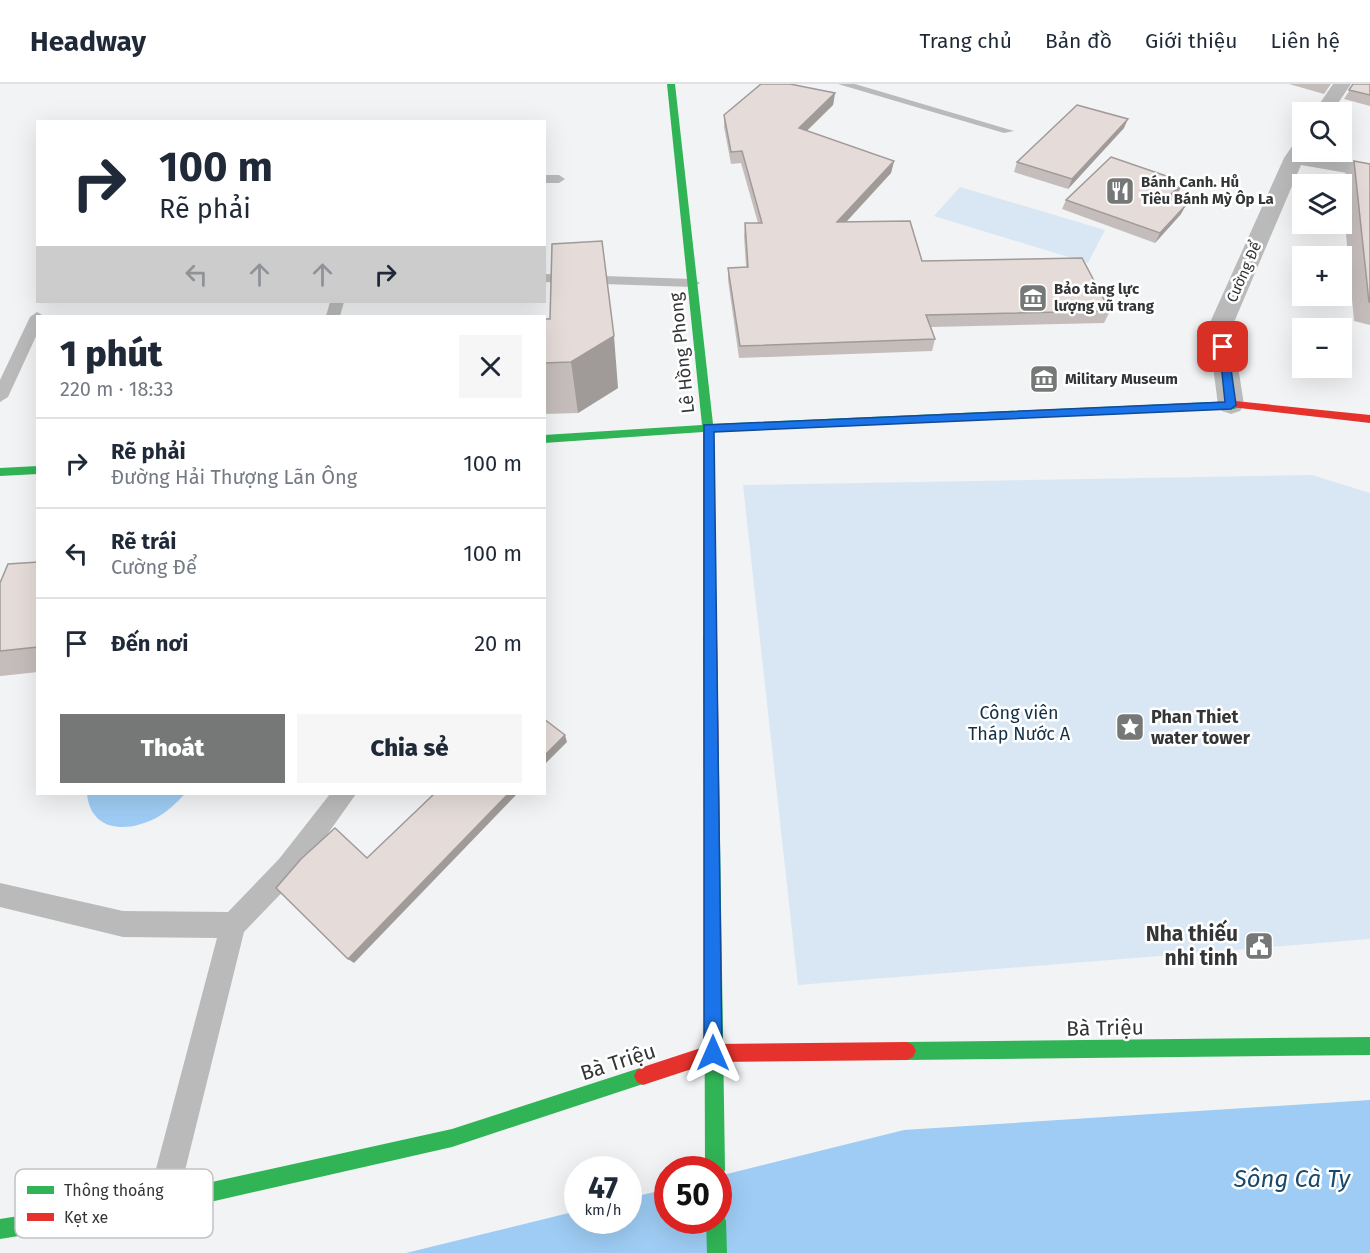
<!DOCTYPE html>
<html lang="vi">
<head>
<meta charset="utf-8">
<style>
	body { margin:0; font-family:"Fira Sans",sans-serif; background:#f6f6f7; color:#1f2937; height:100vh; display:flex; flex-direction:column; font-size:22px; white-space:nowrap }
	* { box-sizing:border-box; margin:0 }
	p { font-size:20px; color:#747a83 }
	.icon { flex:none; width:33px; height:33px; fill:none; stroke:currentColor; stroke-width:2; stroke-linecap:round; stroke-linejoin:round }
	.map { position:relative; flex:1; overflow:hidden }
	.drawer { position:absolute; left:36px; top:231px; width:510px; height:480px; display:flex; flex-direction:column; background:#fff; border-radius:0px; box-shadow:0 6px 24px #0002 }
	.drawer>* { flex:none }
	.hud { position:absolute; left:36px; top:36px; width:510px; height:183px; border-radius:0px; box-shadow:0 6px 24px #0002; background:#fff; color:#1f2937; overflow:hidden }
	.tools { position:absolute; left:1292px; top:18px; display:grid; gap:12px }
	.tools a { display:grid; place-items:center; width:60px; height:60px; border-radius:0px; background:#fff; box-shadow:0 6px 24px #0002; font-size:30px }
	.speed { position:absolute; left:564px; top:1072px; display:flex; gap:12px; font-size:30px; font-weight:700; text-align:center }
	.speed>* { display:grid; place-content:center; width:78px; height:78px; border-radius:50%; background:#fff; box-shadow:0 6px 24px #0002; line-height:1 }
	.speed small { font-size:15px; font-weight:400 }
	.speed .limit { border:9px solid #d22; background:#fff; color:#111 }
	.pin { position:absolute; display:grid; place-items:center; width:51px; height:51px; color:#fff; margin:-26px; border-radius:12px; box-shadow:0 3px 9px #0006 }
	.me { position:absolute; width:66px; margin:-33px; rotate:0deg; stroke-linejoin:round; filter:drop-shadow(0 0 4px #0008) }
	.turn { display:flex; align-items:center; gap:21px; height:126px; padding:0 24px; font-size:27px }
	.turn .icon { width:78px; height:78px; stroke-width:2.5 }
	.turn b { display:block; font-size:42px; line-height:51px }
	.lanes { display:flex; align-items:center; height:57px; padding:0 24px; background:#0003; justify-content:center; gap:30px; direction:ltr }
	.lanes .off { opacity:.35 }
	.round { display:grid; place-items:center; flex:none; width:63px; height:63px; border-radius:0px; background:#f6f6f7 }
	.overview { display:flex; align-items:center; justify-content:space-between; height:102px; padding:0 24px }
	h1 { font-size:36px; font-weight:800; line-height:45px }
	.button { display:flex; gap:12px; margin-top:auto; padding:12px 24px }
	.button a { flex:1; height:69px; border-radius:0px; background:#767878; color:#fff; font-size:24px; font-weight:800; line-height:69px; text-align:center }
	.button a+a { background:#f6f6f7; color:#1f2937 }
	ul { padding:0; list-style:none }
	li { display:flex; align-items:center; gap:18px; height:90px; padding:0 24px; border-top:2px solid #e0e1e3 }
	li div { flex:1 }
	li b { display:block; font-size:22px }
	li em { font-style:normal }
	header { display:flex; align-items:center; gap:36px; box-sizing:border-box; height:84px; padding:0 30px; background:#fff; border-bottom:2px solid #e0e1e3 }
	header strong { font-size:28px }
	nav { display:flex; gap:33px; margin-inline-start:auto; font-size:21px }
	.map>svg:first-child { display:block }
	.green { fill:#d9e7f4 }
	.water { fill:#9eccf4 }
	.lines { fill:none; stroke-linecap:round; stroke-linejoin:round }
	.lane { fill:#bababa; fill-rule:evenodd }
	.street { fill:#bababa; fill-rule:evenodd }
	.fast { fill:#30b455; fill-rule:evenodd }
	.jam { fill:#e5322d; fill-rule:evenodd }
	.wall { fill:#c5bdbb }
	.shaded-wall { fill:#a09a98 }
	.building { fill:#e5dcd9; stroke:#a09a98; stroke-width:1.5 }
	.route { fill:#1a73e8; stroke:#114b97; stroke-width:1.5 }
	.labels { text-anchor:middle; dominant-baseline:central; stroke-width:5; stroke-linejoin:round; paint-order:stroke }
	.far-poi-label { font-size:15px; font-weight:bold; fill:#343536; stroke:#fff; text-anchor:start }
	.far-street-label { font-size:15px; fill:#343536; stroke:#fff }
	.street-label { font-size:18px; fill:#343536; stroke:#fff }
	.park-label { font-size:18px; fill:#143047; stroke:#fff }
	.poi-label { font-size:18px; font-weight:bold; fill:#343536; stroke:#fff; text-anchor:start }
	.near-poi-label { font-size:21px; font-weight:bold; fill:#343536; stroke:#fff; text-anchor:end }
	.near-street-label { font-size:21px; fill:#343536; stroke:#fff }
	.near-water-label { font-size:24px; font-style:italic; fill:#18486c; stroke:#fff }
	.key { fill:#fff; stroke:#c2c2c3; stroke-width:1.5 }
	.key-label { font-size:16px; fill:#343536 }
</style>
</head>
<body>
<header>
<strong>Headway</strong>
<nav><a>Trang chủ</a><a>Bản đồ</a><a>Giới thiệu</a><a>Liên hệ</a></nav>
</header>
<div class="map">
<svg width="1370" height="1169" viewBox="0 0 1370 1169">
	<rect width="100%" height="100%" fill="#f1f3f4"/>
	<g class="green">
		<polygon points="960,103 1105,146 1088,179 934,132"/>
		<polygon points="1312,391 1370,409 1370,855 798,901 743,401"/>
	</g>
	<g class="water">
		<path d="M87,710H185C176,719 167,728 156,734C127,749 91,748 87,710Z"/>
		<polygon points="1370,1016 1370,1169 406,1169 577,1127 578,1137 628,1137 629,1114 667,1105 668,1137 718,1137 719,1092 904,1046"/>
	</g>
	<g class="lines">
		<g class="lane">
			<polygon points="838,0 855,0 1014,47 1004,49"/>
			<polygon points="544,91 559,91 565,95 559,99 544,99"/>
			<polygon points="544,190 693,195 700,199 693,203 544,198"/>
			<polygon points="330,218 344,218 340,232 326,232"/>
			<polygon points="37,228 44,232 38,232 38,248 8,313 0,318 0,296 30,233"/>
			<polygon points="330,710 356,710 297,793 244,848 177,1119 173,1130 162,1134 151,1130 147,1119 217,854 123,853 0,823 0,799 123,827 228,828 279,775"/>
		</g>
		<g class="street">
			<polygon points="1333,0 1351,0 1332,28 1314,28"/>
			<polygon points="1302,56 1302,68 1308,68 1306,70 1370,81 1370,93 1301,81 1232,243 1244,321 1240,327 1231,330 1222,327 1218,321 1208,243 1284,74 1295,58"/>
		</g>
		<g class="fast">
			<polygon points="667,0 675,0 713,340 1235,317 1240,321 1235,325 713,347 717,552 715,556 705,556 703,552 703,348 544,359 544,351 702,341"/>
			<polygon points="38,382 38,390 0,392 0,384"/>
			<polygon points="712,748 717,750 720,755 725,1086 722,1093 718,1094 718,1086 705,1086 704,755 707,750"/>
			<polygon points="1370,953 1370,971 907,976 901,973 898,967 901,961 907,958"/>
			<polygon points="643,983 649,986 652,992 649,998 452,1063 162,1129 0,1155 0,1135 162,1109 452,1045"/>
			<polygon points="718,1128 723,1130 726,1137 727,1169 707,1169 706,1137 718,1137"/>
		</g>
		<g class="jam">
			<polygon points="1235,317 1370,331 1370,339 1231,323 1231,319"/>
			<polygon points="710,547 715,548 717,552 720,755 717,760 712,762 707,760 704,755 703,552 705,548"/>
			<polygon points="907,958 913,961 916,967 913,973 907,976 713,978 643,1001 637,998 634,992 637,986 643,983 713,960"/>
		</g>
	</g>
	<g class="wall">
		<polygon points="1289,0 1331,0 1324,10"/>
		<polygon points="1352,0 1370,0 1370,22 1344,15 1353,1"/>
		<polygon points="835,9 833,21 807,47 894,77 891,89 846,138 922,177 1110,227 1104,239 931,243 935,255 932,267 739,274 728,196 728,184 746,183 744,152 745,139 758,139 741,79 731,80 724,43 724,31"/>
		<polygon points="1124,44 1068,105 1014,88 1017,78"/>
		<polygon points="1354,77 1370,80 1370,241 1354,237 1341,96"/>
		<polygon points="1179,107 1171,116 1181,130 1155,159 1062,125 1066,116"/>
		<polygon points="544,235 618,304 578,329 544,330"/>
		<polygon points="38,478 38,588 1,592 0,592 0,499"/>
	</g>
	<g class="shaded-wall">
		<polygon points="835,9 833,21 797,56 799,44"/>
		<polygon points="1128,35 1124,44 1068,105 1072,95"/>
		<polygon points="894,77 891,89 835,150 837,138"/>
		<polygon points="1184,98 1179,107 1162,124 1167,114"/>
		<polygon points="1186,121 1181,130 1155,159 1160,149"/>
		<polygon points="614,252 618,304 578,329 571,278"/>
		<polygon points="565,651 567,658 544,681 544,672"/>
		<polygon points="508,710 517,710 354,879 348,875"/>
	</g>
	<g class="building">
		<polygon points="761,0 790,0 835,9 799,44 894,77 837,138 910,137 922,177 1082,174 1110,227 926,231 935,255 740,262 728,184 748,183 745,139 762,139 742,67 731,68 724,31"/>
		<polygon points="1353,0 1370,0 1370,11 1349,6"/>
		<polygon points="1077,21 1128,35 1072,95 1017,78"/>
		<polygon points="1111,73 1184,98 1167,114 1186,121 1160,149 1066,116"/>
		<polygon points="1354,77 1370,80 1370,218 1369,218"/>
		<polygon points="602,157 614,252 571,278 544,279 544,235 550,235 552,160"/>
		<polygon points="38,478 38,563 0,567 0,499 8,480"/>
		<polygon points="544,635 565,651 544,672"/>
		<polygon points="434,710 508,710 348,875 276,804 301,775 335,744 367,774"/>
	</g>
	<polygon class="route" points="1219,260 1228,263 1236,321 1231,325 714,348 722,969 719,975 713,978 707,975 704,969 704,341 1225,318"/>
	<defs>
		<g id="restaurant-square" transform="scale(1.5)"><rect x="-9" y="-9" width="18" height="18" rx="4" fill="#767878" stroke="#fff"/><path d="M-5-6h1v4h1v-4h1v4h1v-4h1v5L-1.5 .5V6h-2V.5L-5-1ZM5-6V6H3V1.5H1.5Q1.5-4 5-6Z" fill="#fff"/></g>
		<g id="museum-square" transform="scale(1.5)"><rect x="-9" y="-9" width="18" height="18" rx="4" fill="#767878" stroke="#fff"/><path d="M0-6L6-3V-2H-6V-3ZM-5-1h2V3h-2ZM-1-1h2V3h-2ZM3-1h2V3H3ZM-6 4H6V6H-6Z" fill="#fff"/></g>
		<g id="sight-square" transform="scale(1.5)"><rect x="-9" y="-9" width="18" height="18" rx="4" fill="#767878" stroke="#fff"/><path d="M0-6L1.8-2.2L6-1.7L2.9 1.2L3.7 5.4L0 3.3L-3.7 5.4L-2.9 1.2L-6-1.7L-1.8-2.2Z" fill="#fff"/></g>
		<g id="civic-square" transform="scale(1.5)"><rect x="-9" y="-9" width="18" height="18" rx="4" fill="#767878" stroke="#fff"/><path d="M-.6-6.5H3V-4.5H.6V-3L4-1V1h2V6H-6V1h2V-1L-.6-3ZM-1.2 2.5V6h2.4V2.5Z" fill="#fff"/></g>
	</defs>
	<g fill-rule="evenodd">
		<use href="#restaurant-square" x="1120" y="107"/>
		<use href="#museum-square" x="1033" y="214"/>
		<use href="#museum-square" x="1044" y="295"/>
		<use href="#sight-square" x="1130" y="643"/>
		<use href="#civic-square" x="1259" y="862"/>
	</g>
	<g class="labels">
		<g class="far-poi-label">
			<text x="1141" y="98">Bánh Canh. Hů<tspan x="1141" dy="17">Tiêu Bánh Mỳ Ôp La</tspan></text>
			<text x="1054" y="205">Bảo tàng lực<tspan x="1054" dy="17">lượng vũ trang</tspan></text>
			<text x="1065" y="295">Military Museum</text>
		</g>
		<g class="far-street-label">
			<text transform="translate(1244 188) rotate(-66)">Cường Để</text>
		</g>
		<g class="street-label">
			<text transform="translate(682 269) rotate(-96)">Lê Hồng Phong</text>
		</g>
		<g class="park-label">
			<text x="1019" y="629">Công viên<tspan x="1019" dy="21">Tháp Nước A</tspan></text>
		</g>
		<g class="poi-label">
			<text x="1151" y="633">Phan Thiet<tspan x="1151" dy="21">water tower</tspan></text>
		</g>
		<g class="near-poi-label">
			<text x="1238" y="850">Nha thiếu<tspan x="1238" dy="24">nhi tinh</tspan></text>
		</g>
		<g class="near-street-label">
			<text transform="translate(1105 944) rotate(-1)">Bà Triệu</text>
			<text transform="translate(618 978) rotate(-18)">Bà Triệu</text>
		</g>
		<g class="near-water-label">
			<text x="1292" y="1095">Sông Cà Ty</text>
		</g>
	</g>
	<rect x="15" y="1085" width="198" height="69" rx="9" class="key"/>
	<rect x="27" y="1102" width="27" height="8" fill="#30b455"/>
	<rect x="27" y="1129" width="27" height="8" fill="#e5322d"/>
	<g class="key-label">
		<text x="64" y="1112">Thông thoáng</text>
		<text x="64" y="1139">Kẹt xe</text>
	</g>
</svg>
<div class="tools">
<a><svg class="icon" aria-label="search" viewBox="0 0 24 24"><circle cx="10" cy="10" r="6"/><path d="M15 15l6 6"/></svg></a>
<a><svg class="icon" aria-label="layers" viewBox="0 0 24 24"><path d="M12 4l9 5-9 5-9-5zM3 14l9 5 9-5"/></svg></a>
<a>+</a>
<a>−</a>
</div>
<div class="speed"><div>47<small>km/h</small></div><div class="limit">50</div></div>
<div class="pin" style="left:1223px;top:263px;background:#d93025"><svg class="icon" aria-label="arrive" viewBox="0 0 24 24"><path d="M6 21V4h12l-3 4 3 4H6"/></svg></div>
<svg class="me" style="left:713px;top:969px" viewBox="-20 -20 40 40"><path d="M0-17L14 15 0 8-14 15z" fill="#1a73e8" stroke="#fff" stroke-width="4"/></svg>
<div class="hud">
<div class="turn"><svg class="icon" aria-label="right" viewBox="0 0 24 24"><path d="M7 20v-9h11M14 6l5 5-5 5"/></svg><div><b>100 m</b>Rẽ phải</div></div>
<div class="lanes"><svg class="icon off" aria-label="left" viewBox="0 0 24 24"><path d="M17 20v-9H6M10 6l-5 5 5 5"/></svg><svg class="icon off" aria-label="ahead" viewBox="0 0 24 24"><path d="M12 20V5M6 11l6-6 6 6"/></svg><svg class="icon off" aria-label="ahead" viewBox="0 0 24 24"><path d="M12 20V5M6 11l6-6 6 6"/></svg><svg class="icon" aria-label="right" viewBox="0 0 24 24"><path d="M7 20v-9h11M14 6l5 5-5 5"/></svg></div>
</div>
<section class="drawer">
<div class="overview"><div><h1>1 phút</h1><p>220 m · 18:33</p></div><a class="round"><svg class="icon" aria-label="close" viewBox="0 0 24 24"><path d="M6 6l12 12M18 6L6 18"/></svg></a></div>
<ul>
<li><svg class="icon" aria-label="right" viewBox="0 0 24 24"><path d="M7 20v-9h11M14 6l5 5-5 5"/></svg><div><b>Rẽ phải</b><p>Đường Hải Thượng Lãn Ông</p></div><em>100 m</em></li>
<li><svg class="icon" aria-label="left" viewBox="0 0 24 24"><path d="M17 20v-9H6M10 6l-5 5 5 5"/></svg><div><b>Rẽ trái</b><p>Cường Để</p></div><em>100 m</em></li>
<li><svg class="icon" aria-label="arrive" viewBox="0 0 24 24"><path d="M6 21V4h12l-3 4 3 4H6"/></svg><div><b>Đến nơi</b></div><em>20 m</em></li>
</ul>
<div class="button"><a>Thoát</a><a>Chia sẻ</a></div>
</section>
</div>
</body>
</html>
